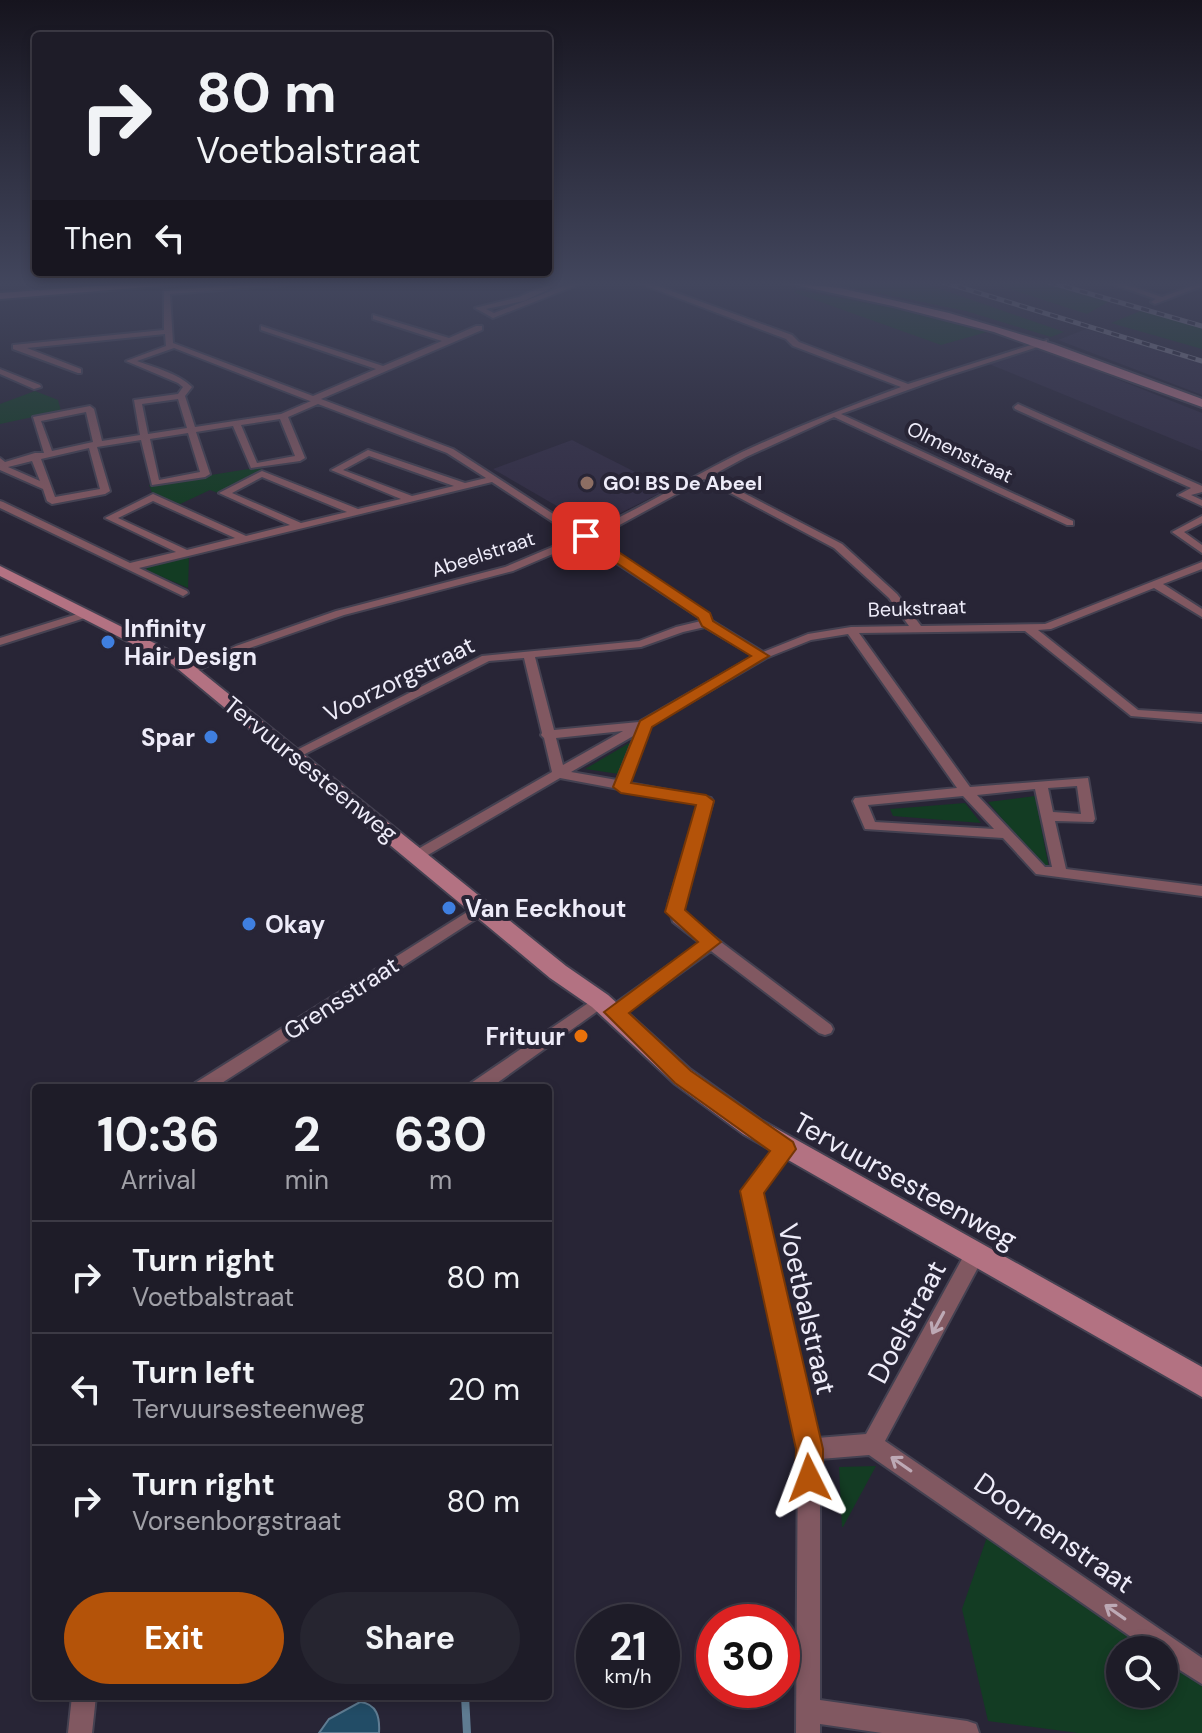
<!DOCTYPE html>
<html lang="en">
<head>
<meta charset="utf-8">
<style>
	body { margin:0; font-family:"DM Sans",sans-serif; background:#262530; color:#f1f3f6; height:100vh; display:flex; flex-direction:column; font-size:30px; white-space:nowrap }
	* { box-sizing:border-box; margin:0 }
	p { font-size:26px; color:#a1a1a8 }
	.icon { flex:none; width:44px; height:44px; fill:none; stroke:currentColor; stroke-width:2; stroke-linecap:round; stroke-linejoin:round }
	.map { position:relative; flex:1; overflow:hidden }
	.side { position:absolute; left:32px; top:1084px; width:520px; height:616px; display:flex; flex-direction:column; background:#1e1c28; border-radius:8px; box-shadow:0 4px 12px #0003,0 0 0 2px #3c3a45 }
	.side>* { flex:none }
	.hud { position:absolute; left:32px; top:32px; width:520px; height:244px; border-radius:8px; box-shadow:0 4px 12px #0003,0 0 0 2px #3c3a45; background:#1e1c28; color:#f1f3f6; overflow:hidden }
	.buttons { position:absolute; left:1106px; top:1636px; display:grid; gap:16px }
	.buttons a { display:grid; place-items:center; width:72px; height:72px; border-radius:50%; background:#1e1c28; box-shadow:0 4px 12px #0003,0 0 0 2px #3c3a45; font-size:40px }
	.speed { position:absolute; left:576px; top:1604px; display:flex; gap:16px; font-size:40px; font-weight:700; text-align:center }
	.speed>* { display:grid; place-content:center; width:104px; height:104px; border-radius:50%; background:#1e1c28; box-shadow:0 4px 12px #0003,0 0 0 2px #3c3a45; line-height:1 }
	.speed small { font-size:20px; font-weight:400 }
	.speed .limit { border:12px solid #d22; background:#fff; color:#111 }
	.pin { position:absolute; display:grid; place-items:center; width:68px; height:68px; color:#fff; margin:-34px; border-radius:16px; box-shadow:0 4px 12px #0006 }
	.me { position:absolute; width:88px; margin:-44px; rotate:357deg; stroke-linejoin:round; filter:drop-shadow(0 0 6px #0008) }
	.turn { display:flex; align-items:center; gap:28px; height:168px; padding:0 32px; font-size:36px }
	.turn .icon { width:104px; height:104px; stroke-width:2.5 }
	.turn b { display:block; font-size:56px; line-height:68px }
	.then { display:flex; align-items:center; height:76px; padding:0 32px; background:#0003; gap:16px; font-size:30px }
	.eta { display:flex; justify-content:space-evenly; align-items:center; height:136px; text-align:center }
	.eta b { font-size:48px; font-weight:700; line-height:56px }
	.primary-button { display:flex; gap:16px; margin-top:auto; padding:16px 32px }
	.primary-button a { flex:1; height:92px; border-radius:48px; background:#b45309; color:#fff; font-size:32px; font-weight:700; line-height:92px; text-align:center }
	.primary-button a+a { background:#262530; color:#f1f3f6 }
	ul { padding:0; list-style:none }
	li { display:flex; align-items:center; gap:24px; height:112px; padding:0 32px; border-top:2px solid #3c3a45 }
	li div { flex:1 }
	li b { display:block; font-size:30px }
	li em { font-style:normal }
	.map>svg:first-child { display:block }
	.built { fill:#322d44 }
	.green { fill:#133c23 }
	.water { fill:#224c66; stroke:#5f7c92; stroke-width:2 }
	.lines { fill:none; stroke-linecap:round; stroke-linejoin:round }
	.stream { stroke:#5f7c92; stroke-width:8 }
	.street-casing { stroke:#444151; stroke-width:4 }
	.secondary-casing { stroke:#444151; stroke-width:4 }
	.street { fill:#815861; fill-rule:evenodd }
	.secondary { fill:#b37282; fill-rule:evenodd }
	.rail-casing { stroke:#82808f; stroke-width:5 }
	.rail { stroke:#282536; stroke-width:3; stroke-dasharray:8; stroke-linecap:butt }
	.oneway { stroke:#bda9b5 }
	.route { fill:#b45309; stroke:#753606; stroke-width:2 }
	.education-dot { fill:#8d6e63; stroke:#282536; stroke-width:3 }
	.shop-dot { fill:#3f7fe0; stroke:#282536; stroke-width:3 }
	.food-dot { fill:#e8710a; stroke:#282536; stroke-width:3 }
	.labels { text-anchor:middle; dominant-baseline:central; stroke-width:8; stroke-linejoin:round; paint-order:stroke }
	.far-street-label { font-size:20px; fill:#eeecf9; stroke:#282536 }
	.far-poi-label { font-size:20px; font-weight:bold; fill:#eeecf9; stroke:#282536; text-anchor:start }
	.poi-label { font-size:24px; font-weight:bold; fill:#eeecf9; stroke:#282536; text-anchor:start }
	.street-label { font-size:24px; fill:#eeecf9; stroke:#282536 }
	.near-street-label { font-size:28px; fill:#eeecf9; stroke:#282536 }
</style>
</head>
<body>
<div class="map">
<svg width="1202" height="1733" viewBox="0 0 1202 1733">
	<rect width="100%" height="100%" fill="#282536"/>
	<g class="built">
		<polygon points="1086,329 1202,363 1202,395 1058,340"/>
		<polygon points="1039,348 1202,413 1202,451 989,364"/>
		<polygon points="572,440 645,477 668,489 593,527 493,469"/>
	</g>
	<g class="green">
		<polygon points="825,282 920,282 1064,332 1051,337 966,311"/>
		<polygon points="988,282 1040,282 1108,302 1087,314"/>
		<polygon points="798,290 893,308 987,332 941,345 793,292"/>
		<polygon points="1143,310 1202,329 1202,349 1111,323"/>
		<polygon points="35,391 58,400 61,411 0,424 0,404"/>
		<polygon points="261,467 262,471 218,493 210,490 178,505 153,495 149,485"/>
		<polygon points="189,557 188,588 146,570 148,566"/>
		<polygon points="631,742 619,774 585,769"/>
		<polygon points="1035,796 1049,868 1043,867 988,802"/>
		<polygon points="965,803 981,823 893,816 890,809"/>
		<polygon points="876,1466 843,1527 842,1527 839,1467"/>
		<polygon points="987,1537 1150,1650 1120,1650 1120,1694 1164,1694 1164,1660 1202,1686 1202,1733 1078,1733 988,1721 962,1609"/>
	</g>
	<path class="water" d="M360,1702C377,1704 380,1717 379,1733H319L329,1719Z"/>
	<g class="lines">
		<polyline class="stream" points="465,1696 467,1733"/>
		<g class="street-casing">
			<g id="street">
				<path d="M276,282H317L170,294L173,343L313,396L376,369L261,330V326L383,366L442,341L373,319V315L449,338L476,326H482V330L321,399L453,449L584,534C639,510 689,478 742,452C794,428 847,407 901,387L793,346L786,339L636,282H647L792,335L799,342L908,384L1047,340V344L944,377L841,414L1073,521V525H1067L834,417L746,457L711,476L842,544L897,594L921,626L1045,624L1202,562V569L1163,584L1202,609V617L1154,588L1051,629L1038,630L1138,710L1202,714V722L1131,716L1025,631L859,633L970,787L1088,778L1095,819L1093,822L1055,821L1066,869L1202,886V896L1036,874L1003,838L865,829L853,801L855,798L957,788L848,634L811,640L766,658L651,725L629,783L711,798L713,801L682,905L685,915L831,1025L833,1029L831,1033L825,1035L819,1033L711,951L621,1016L615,1018L609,1016L607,1012L609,1008L700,943L673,922L668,905L699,804L560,778L421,859L416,861L409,856L411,853L552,772L544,738L541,735L542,733L524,658L489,661L297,758H289L287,755L482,656L639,641L676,627L701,621L700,618L583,541L513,571L344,615L244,650L191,673L185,670L187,668L236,646L336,611L505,567L576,537L492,482L139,568L187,591L188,593L183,596L0,508V501L3,502L130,563L176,552L105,518L153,494L246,536L290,525L219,493L262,471L358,509L401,499L331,470L368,450L465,483L486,478L447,453L318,404L288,417L305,458L300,461L251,468L233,426L196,432L210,474L205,477L152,485L141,440L97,447L110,491L105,494L52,504L47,501L43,489L0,470V458L5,462L35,453H44L33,417L90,406L94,409L102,441L140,435L134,400L178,394L183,387L178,383L126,361L166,346L165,334L27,348L81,369V373H78L13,349V345L164,330V291ZM174,348L310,401H311L281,414L195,427L185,396L192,387C178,373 155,368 137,361ZM178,399L187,428L148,434L142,404ZM86,412L93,442L52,451L41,421ZM280,419L295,456L257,463L241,425ZM188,433L200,472L159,480L150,439ZM89,448L100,489L55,497L41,459ZM369,456L454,486L412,496L343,470ZM32,461L40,481L8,467ZM262,477L347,512L301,523L232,493ZM704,479L834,548L889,598L909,626L851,627L808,634L763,652L712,621L709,614L591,538L614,528ZM153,501L235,538L187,550L118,518ZM705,627L754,656L639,722L554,730L535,657L641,647L683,632ZM623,731L563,765L556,738ZM635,735L617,780L571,772ZM1077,786L1081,814L1053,812L1048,788ZM1035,789L1052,867H1045L977,795ZM963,796L994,829L875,822L868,805Z"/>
				<polygon points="554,282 564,282 524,301 486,309 494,313 574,282 585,282 493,318 475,308 519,297"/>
				<polygon points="1107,282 1118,282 1162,297 1200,283 1202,282 1202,286 1155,304 1151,302 1156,299"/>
				<polygon points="0,369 40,385 41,387 34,389 0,374"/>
				<polygon points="1018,404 1202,486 1202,492 1191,495 1202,500 1202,506 1178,495 1191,488 1015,409 1014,407"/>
				<polygon points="1202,516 1202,523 1184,532 1202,545 1202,553 1172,532"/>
				<polygon points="87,611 91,612 91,616 0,645 0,638"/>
				<polygon points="480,904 485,905 487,909 485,913 214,1088 193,1088 195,1083"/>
				<polygon points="600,995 606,997 608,1001 606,1005 490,1088 469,1088 471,1083"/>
				<polygon points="785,1141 791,1144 794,1149 761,1193 817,1438 866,1434 968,1248 975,1245 982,1248 984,1254 982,1260 885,1441 1202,1658 1202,1684 1164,1660 1164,1650 1150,1650 869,1455 820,1459 820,1700 967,1721 976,1724 979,1733 882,1733 820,1724 820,1733 796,1733 798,1449 743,1191 779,1144"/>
				<polygon points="72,1696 96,1696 92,1733 68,1733"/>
			</g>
		</g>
		<g class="secondary-casing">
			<g id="secondary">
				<polygon points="153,282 208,282 0,299 0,293"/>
				<polygon points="781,282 840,288 949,313 1053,344 1202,399 1202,407 994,332 893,306"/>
				<polygon points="0,566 184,658 566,966 608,995 691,1070 761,1120 1202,1367 1202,1397 743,1134 675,1084 592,1007 550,978 172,664 0,576"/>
			</g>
		</g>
		<use href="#street" class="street"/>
		<use href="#secondary" class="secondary"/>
		<g class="rail-casing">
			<g id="rail">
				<polyline points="943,282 1202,361"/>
				<polyline points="1049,282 1202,326"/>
			</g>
		</g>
		<use href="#rail" class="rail"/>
	</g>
	<defs><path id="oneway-shaft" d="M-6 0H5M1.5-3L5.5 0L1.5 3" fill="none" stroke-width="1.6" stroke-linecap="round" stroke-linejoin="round" transform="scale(2)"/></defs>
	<g class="oneway">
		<use href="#oneway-shaft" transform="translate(938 1323) rotate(118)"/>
		<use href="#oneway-shaft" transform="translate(901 1464) rotate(-145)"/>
		<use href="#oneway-shaft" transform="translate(1115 1612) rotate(-145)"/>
	</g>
	<linearGradient id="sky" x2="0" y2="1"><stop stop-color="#16141e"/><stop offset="0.54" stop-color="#42465d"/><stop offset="1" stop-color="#42465d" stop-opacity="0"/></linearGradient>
	<rect width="1202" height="525" fill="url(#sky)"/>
	<polygon class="route" points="581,533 590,533 710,613 713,621 769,656 652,727 631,783 706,795 714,801 685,910 721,942 629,1013 691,1071 793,1142 796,1149 764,1193 823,1449 823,1478 819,1487 809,1492 799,1487 795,1478 796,1449 740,1191 770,1151 675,1083 604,1012 698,942 665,912 696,805 621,793 613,787 640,721 751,656 702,626 698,618 581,539"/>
	<circle class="education-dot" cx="587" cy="483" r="8"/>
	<g class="shop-dot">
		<circle cx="108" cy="642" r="8"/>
		<circle cx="211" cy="737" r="8"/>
		<circle cx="449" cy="908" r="8"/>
		<circle cx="249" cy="924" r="8"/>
	</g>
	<circle class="food-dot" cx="581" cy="1036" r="8"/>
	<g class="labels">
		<g class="far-street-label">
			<text transform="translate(960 452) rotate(26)">Olmenstraat</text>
			<text transform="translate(483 554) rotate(-18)">Abeelstraat</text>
			<text transform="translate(917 608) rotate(-2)">Beukstraat</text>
		</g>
		<g class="far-poi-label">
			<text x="603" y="483">GO! BS De Abeel</text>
		</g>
		<g class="poi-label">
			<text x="124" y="628">Infinity<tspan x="124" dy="28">Hair Design</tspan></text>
			<text x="195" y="737" text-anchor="end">Spar</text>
			<text x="465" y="908">Van Eeckhout</text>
			<text x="265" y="924">Okay</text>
			<text x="565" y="1036" text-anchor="end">Frituur</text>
		</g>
		<g class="street-label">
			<text transform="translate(399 679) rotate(-26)">Voorzorgstraat</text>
			<text transform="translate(311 769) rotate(39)">Tervuursesteenweg</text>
			<text transform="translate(341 998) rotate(-33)">Grensstraat</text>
		</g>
		<g class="near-street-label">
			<text transform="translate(905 1181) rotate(29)">Tervuursesteenweg</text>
			<text transform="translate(807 1309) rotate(77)">Voetbalstraat</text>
			<text transform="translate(907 1322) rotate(-62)">Doelstraat</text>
			<text transform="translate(1054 1533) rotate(35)">Doornenstraat</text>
		</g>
	</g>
</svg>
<div class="buttons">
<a><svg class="icon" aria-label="search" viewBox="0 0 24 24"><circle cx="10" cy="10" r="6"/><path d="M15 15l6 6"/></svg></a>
</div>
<div class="speed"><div>21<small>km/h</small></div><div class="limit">30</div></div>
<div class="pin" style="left:586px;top:536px;background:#d93025"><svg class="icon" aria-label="arrive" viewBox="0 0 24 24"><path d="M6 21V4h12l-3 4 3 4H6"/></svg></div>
<svg class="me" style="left:809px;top:1478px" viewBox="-20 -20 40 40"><path d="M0-17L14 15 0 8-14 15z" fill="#b45309" stroke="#fff" stroke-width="4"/></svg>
<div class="hud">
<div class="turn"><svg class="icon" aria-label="right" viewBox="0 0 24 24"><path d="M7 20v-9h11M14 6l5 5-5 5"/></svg><div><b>80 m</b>Voetbalstraat</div></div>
<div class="then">Then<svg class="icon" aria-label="left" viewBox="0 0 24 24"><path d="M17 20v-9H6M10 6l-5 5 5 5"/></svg></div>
</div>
<section class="side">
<div class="eta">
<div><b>10:36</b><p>Arrival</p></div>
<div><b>2</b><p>min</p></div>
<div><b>630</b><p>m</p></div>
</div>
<ul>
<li><svg class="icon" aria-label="right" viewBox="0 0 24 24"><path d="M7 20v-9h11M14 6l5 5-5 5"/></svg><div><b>Turn right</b><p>Voetbalstraat</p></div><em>80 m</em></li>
<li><svg class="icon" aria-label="left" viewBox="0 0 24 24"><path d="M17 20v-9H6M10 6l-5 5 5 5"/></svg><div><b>Turn left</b><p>Tervuursesteenweg</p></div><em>20 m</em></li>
<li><svg class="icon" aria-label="right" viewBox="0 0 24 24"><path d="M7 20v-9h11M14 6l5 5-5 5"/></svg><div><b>Turn right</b><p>Vorsenborgstraat</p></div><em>80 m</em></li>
</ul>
<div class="primary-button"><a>Exit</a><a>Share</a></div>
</section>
</div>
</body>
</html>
